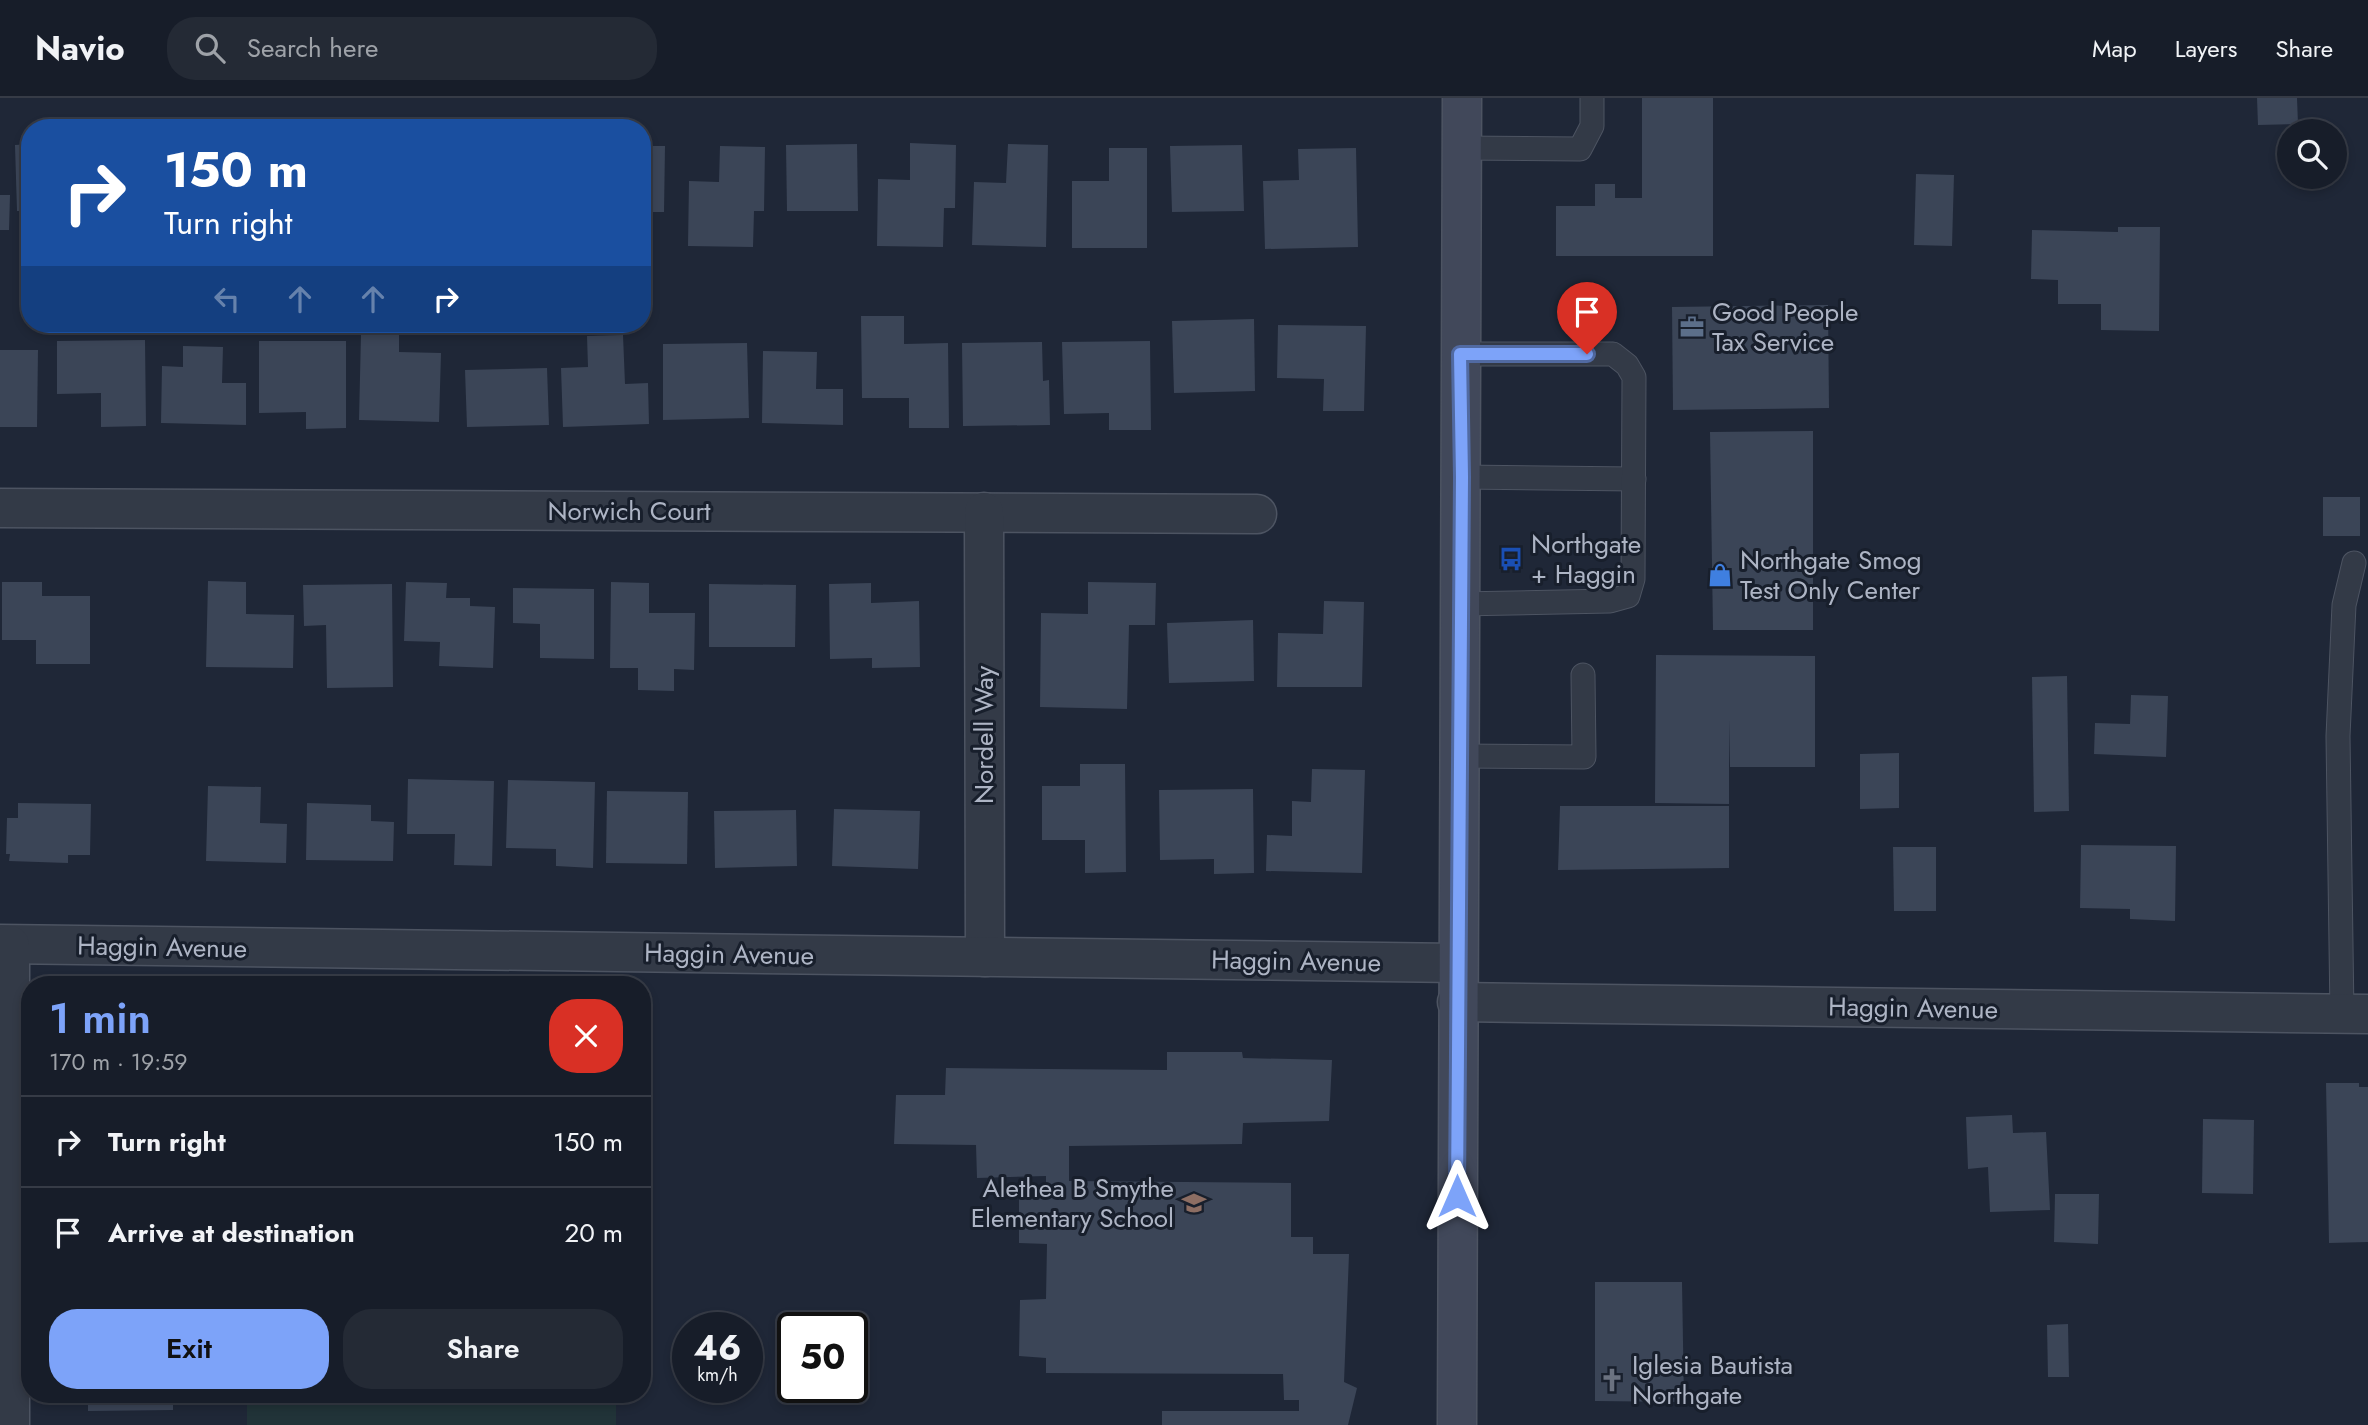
<!DOCTYPE html>
<html lang="en">
<head>
<meta charset="utf-8">
<style>
	body { margin:0; font-family:Jost,sans-serif; background:#242a35; color:#f1f3f6; height:100vh; display:flex; flex-direction:column; font-size:26px; white-space:nowrap }
	* { box-sizing:border-box; margin:0 }
	p { font-size:23px; color:#9ea2a8 }
	.icon { flex:none; width:38px; height:38px; fill:none; stroke:currentColor; stroke-width:2; stroke-linecap:round; stroke-linejoin:round }
	.map { position:relative; flex:1; overflow:hidden }
	.details { position:absolute; left:21px; top:878px; width:630px; height:427px; display:flex; flex-direction:column; background:#171d29; border-radius:28px; box-shadow:0 4px 10px #0003,0 0 0 2px #363b46 }
	.details>* { flex:none }
	.top-card { position:absolute; left:21px; top:21px; width:630px; height:214px; border-radius:28px; box-shadow:0 4px 10px #0003,0 0 0 2px #363b46; background:#1a4fa0; color:#fff; overflow:hidden }
	.buttons { position:absolute; left:2277px; top:21px; display:grid; gap:14px }
	.buttons a { display:grid; place-items:center; width:70px; height:70px; border-radius:50%; background:#171d29; box-shadow:0 4px 10px #0003,0 0 0 2px #363b46; font-size:35px }
	.speed { position:absolute; left:672px; top:1214px; display:flex; gap:14px; font-size:35px; font-weight:700; text-align:center }
	.speed>* { display:grid; place-content:center; width:91px; height:91px; border-radius:50%; background:#171d29; box-shadow:0 4px 10px #0003,0 0 0 2px #363b46; line-height:1 }
	.speed small { font-size:18px; font-weight:400 }
	.speed .limit { border:4px solid #111; border-radius:10px; background:#fff; color:#111 }
	.pin { position:absolute; display:grid; place-items:center; width:60px; height:60px; color:#fff; margin:-72px -30px; border-radius:50% 50% 50% 0; rotate:-45deg; box-shadow:0 0 7px #0007 }
	.pin .icon { rotate:45deg }
	.me { position:absolute; width:77px; margin:-38px; rotate:0deg; stroke-linejoin:round; filter:drop-shadow(0 0 5px #0008) }
	.turn { display:flex; align-items:center; gap:24px; height:147px; padding:0 28px; font-size:32px }
	.turn .icon { width:91px; height:91px; stroke-width:2.5 }
	.turn b { display:block; font-size:49px; line-height:60px }
	.lanes { display:flex; align-items:center; height:66px; padding:0 28px; background:#0003; justify-content:center; gap:35px; direction:ltr }
	.lanes .off { opacity:.35 }
	.round { display:grid; place-items:center; flex:none; width:74px; height:74px; border-radius:28px; background:#242a35 }
	.overview { display:flex; align-items:center; justify-content:space-between; height:119px; padding:0 28px }
	h1 { font-size:42px; font-weight:600; line-height:52px; color:#7da3f9 }
	.primary-button { display:flex; gap:14px; margin-top:auto; padding:14px 28px }
	.primary-button a { flex:1; height:80px; border-radius:28px; background:#7da3f9; color:#111; font-size:28px; font-weight:600; line-height:80px; text-align:center }
	.primary-button a+a { background:#242a35; color:#f1f3f6 }
	ul { padding:0; list-style:none }
	li { display:flex; align-items:center; gap:21px; height:91px; padding:0 28px; border-top:2px solid #363b46 }
	li div { flex:1 }
	li b { display:block; font-size:26px }
	li em { font-style:normal }
	header { display:flex; align-items:center; gap:42px; box-sizing:border-box; height:98px; padding:0 35px; background:#171d29; border-bottom:2px solid #363b46 }
	header strong { font-size:33px }
	nav { display:flex; gap:38px; margin-inline-start:auto; font-size:24px }
	.search { width:490px; height:63px; background:#242a35; display:flex; align-items:center; gap:18px; box-sizing:border-box; padding:0 24px; border-radius:28px; color:#9ea2a8; font-size:26px }
	.map>svg:first-child { display:block }
	.green { fill:#213338 }
	.building { fill:#3b4557 }
	.lines { fill:none; stroke-linecap:round; stroke-linejoin:round }
	.lane-casing { stroke:#4d5462; stroke-width:25 }
	.street-casing { stroke:#4d5462; stroke-width:41 }
	.secondary-casing { stroke:#4d5462; stroke-width:41 }
	.lane { stroke:#333a47; stroke-width:23 }
	.street { stroke:#333a47; stroke-width:38 }
	.secondary { stroke:#41485a; stroke-width:38 }
	.route-casing { stroke:#516aa2; stroke-width:18 }
	.route { stroke:#7da3f9; stroke-width:12 }
	.labels { text-anchor:middle; dominant-baseline:central; stroke-width:6; stroke-linejoin:round; paint-order:stroke }
	.poi-label { font-size:26px; fill:#adb4c4; stroke:#181f2c; text-anchor:start }
	.street-label { font-size:26px; fill:#adb4c4; stroke:#181f2c }
</style>
</head>
<body>
<header>
<strong>Navio</strong>
<div class="search"><svg class="icon" aria-label="search" viewBox="0 0 24 24"><circle cx="10" cy="10" r="6"/><path d="M15 15l6 6"/></svg>Search here</div>
<nav><a>Map</a><a>Layers</a><a>Share</a></nav>
</header>
<div class="map">
<svg width="2368" height="1327" viewBox="0 0 2368 1327">
	<rect width="100%" height="100%" fill="#1f2737"/>
	<rect class="green" x="247" y="1297" width="369" height="30"/>
	<g class="building">
		<polygon points="1642,0 1713,0 1713,158 1556,158 1556,108 1595,108 1595,86 1615,86 1615,100 1642,100"/>
		<polygon points="2257,0 2297,0 2298,26 2258,27"/>
		<polygon points="910,45 956,47 955,110 944,110 943,149 877,148 878,81 910,82"/>
		<polygon points="30,46 30,113 17,113 15,47"/>
		<polygon points="857,46 858,113 787,113 786,47"/>
		<polygon points="1008,46 1048,47 1046,149 972,147 974,84 1006,85"/>
		<polygon points="1242,47 1244,113 1172,114 1170,48"/>
		<polygon points="642,48 665,48 664,114 642,114"/>
		<polygon points="720,48 765,49 764,113 754,113 753,149 688,148 689,83 719,84"/>
		<polygon points="1109,50 1147,50 1147,150 1072,150 1072,83 1109,83"/>
		<polygon points="1356,50 1358,149 1265,151 1263,83 1299,82 1298,51"/>
		<polygon points="1916,76 1954,77 1952,148 1914,147"/>
		<polygon points="0,97 10,97 9,132 0,132"/>
		<polygon points="2118,129 2160,129 2159,233 2101,232 2101,206 2058,206 2058,182 2031,181 2032,132 2118,134"/>
		<polygon points="1828,207 1829,310 1673,312 1672,209"/>
		<polygon points="861,218 904,218 904,246 948,245 949,330 909,330 909,300 862,300"/>
		<polygon points="1254,221 1255,293 1174,295 1172,223"/>
		<polygon points="1278,227 1366,228 1364,313 1323,313 1324,281 1277,280"/>
		<polygon points="361,236 399,237 399,254 441,255 439,324 359,322"/>
		<polygon points="623,237 625,286 648,285 649,326 563,329 561,270 588,269 587,238"/>
		<polygon points="145,242 146,328 101,329 101,295 57,296 57,243"/>
		<polygon points="259,243 346,243 346,330 306,331 306,314 259,315"/>
		<polygon points="1150,243 1151,332 1109,332 1109,315 1064,316 1062,244"/>
		<polygon points="1042,244 1043,283 1049,282 1050,327 963,328 962,245"/>
		<polygon points="747,245 749,320 663,322 663,246"/>
		<polygon points="183,248 223,249 222,285 246,285 246,327 161,325 162,268 183,269"/>
		<polygon points="0,252 38,252 37,329 0,329"/>
		<polygon points="763,253 817,254 816,291 843,291 843,327 762,325"/>
		<polygon points="547,270 549,327 467,329 465,272"/>
		<polygon points="1813,333 1813,532 1713,532 1710,334"/>
		<rect x="2323" y="399" width="37" height="39"/>
		<polygon points="208,483 246,484 246,516 294,517 293,570 206,569"/>
		<polygon points="2,484 42,484 42,498 90,498 90,566 36,566 36,542 2,542"/>
		<polygon points="406,484 447,485 446,500 470,500 470,508 495,509 493,570 439,568 440,544 404,543"/>
		<polygon points="611,484 649,485 649,515 695,515 694,572 674,571 674,593 638,592 638,570 610,570"/>
		<polygon points="1088,484 1156,485 1155,527 1129,527 1127,611 1040,609 1041,515 1088,516"/>
		<polygon points="871,485 871,505 919,503 920,569 872,570 872,560 830,561 829,486"/>
		<polygon points="392,486 393,589 327,590 326,527 304,528 303,487"/>
		<polygon points="709,486 796,487 795,549 709,549"/>
		<polygon points="513,490 594,491 594,561 540,560 540,526 513,525"/>
		<polygon points="1324,503 1364,504 1362,589 1277,589 1278,535 1323,536"/>
		<polygon points="1253,522 1254,583 1169,585 1167,525"/>
		<polygon points="1656,557 1815,558 1815,669 1730,669 1729,622 1729,706 1655,705"/>
		<polygon points="2067,578 2069,713 2034,714 2032,579"/>
		<polygon points="2131,597 2168,598 2166,659 2094,656 2095,625 2130,626"/>
		<polygon points="1899,655 1899,710 1860,711 1860,656"/>
		<polygon points="1080,666 1125,666 1126,774 1085,775 1085,742 1042,742 1042,688 1080,688"/>
		<polygon points="1312,671 1365,672 1362,775 1266,773 1267,737 1292,738 1292,703 1311,704"/>
		<polygon points="408,681 494,683 492,768 454,767 455,736 407,736"/>
		<polygon points="508,682 595,684 593,770 556,768 556,751 506,750"/>
		<polygon points="208,688 261,689 260,725 287,726 286,765 206,763"/>
		<polygon points="1253,691 1254,775 1214,776 1214,761 1160,762 1159,692"/>
		<polygon points="607,693 688,694 687,766 606,765"/>
		<polygon points="18,705 91,706 90,757 68,757 68,765 9,763 10,756 6,756 7,720 18,720"/>
		<polygon points="307,705 371,707 371,723 394,724 393,763 306,762"/>
		<polygon points="1560,708 1729,708 1729,770 1558,772"/>
		<polygon points="834,711 920,713 918,771 832,768"/>
		<polygon points="796,712 797,768 715,770 714,713"/>
		<polygon points="2081,747 2176,748 2175,823 2130,821 2130,811 2080,810"/>
		<polygon points="1893,749 1936,749 1936,813 1894,813"/>
		<polygon points="1167,954 1242,954 1243,960 1332,962 1329,1023 1243,1025 1242,1046 1069,1048 1069,1083 1291,1085 1291,1139 1313,1139 1313,1156 1349,1156 1344,1284 1357,1290 1348,1327 1162,1327 1162,1313 1299,1313 1299,1302 1284,1302 1283,1276 1046,1275 1046,1260 1019,1258 1020,1202 1046,1201 1047,1146 1019,1145 1019,1088 1046,1088 1046,1078 977,1080 976,1047 894,1046 896,997 945,997 946,970 1167,972"/>
		<polygon points="2326,985 2359,985 2359,989 2368,989 2368,1144 2329,1145"/>
		<polygon points="2012,1017 2013,1035 2046,1034 2050,1112 1990,1114 1988,1069 1968,1071 1966,1019"/>
		<polygon points="2203,1021 2254,1022 2253,1096 2202,1095"/>
		<polygon points="2055,1096 2099,1096 2098,1146 2054,1144"/>
		<polygon points="1595,1184 1682,1184 1684,1304 1595,1303"/>
		<polygon points="2068,1226 2069,1279 2048,1279 2047,1227"/>
		<polygon points="88,1297 173,1297 173,1312 88,1313"/>
	</g>
	<g class="lines">
		<g class="lane-casing">
			<g id="lane">
				<polyline points="1461,50 1580,51 1592,28 1592,0"/>
				<polyline points="1462,379 1634,381"/>
				<polyline points="1459,506 1610,503 1628,498 1633,481 1634,279 1627,267 1613,256 1460,256"/>
				<polyline points="1459,658 1584,659 1583,577"/>
				<polyline points="2342,916 2338,638 2344,507 2354,465"/>
			</g>
		</g>
		<g class="street-casing">
			<g id="street">
				<polyline points="0,410 1257,416"/>
				<polyline points="984,414 985,859"/>
				<polyline points="0,846 1458,865"/>
				<polyline points="10,847 10,1327"/>
				<polyline points="1457,904 2368,916"/>
			</g>
		</g>
		<g class="secondary-casing">
			<polyline id="secondary" points="1457,1327 1462,0"/>
		</g>
		<use href="#lane" class="lane"/>
		<use href="#street" class="street"/>
		<use href="#secondary" class="secondary"/>
	</g>
	<g class="lines">
		<g class="route-casing">
			<polyline id="route" points="1457,1098 1462,379 1460,256 1587,256"/>
		</g>
		<use href="#route" class="route"/>
	</g>
	<defs>
		<g id="office-bare" transform="scale(1.89)"><path d="M-6-3h4V-5.5h4V-3h4V5H-6ZM-1-4.5V-3h2v-1.5ZM-6 0V1H6V0Z" fill="#5c6f8a" stroke="#181f2c" stroke-width="2.5" paint-order="stroke"/></g>
		<g id="bus-bare" transform="scale(1.89)"><path d="M-5-6H5V4H4V6H2V4H-2V6H-4V4H-5ZM-3.5-4V0h7V-4ZM-3.5 1.2v1.5H-2V1.2ZM2 1.2v1.5H3.5V1.2Z" fill="#1a4fb4" stroke="#181f2c" stroke-width="2.5" paint-order="stroke"/></g>
		<g id="shop-bare" transform="scale(1.89)"><path d="M-5-2.5h2.3a2.7 3.5 0 0 1 5.4 0H5L5.5 6h-11ZM-1.5-2.5h3a1.5 2.3 0 0 0-3 0Z" fill="#3f7fe0" stroke="#181f2c" stroke-width="2.5" paint-order="stroke"/></g>
		<g id="school-bare" transform="scale(1.89)"><path d="M0-5L7-2L0 1L-7-2ZM-4 1L0 2.5L4 1V4Q0 6-4 4Z" fill="#8d6e63" stroke="#181f2c" stroke-width="2.5" paint-order="stroke"/></g>
		<g id="church-bare" transform="scale(1.89)"><path d="M-1.2-6h2.4v3.5h3.3v2.4h-3.3V6h-2.4V-.1h-3.3v-2.4h3.3Z" fill="#6b7280" stroke="#181f2c" stroke-width="2.5" paint-order="stroke"/></g>
	</defs>
	<g fill-rule="evenodd">
		<use href="#office-bare" x="1692" y="229"/>
		<use href="#bus-bare" x="1511" y="461"/>
		<use href="#shop-bare" x="1720" y="477"/>
		<use href="#school-bare" x="1194" y="1105"/>
		<use href="#church-bare" x="1612" y="1282"/>
	</g>
	<g class="labels">
		<g class="poi-label">
			<text x="1712" y="214">Good People<tspan x="1712" dy="30">Tax Service</tspan></text>
			<text x="1531" y="446">Northgate<tspan x="1531" dy="30">+ Haggin</tspan></text>
			<text x="1740" y="462">Northgate Smog<tspan x="1740" dy="30">Test Only Center</tspan></text>
			<text x="1174" y="1090" text-anchor="end">Alethea B Smythe<tspan x="1174" dy="30">Elementary School</tspan></text>
			<text x="1632" y="1267">Iglesia Bautista<tspan x="1632" dy="30">Northgate</tspan></text>
		</g>
		<g class="street-label">
			<text x="629" y="413">Norwich Court</text>
			<text transform="translate(984 637) rotate(-90)">Nordell Way</text>
			<text transform="translate(162 849) rotate(1)">Haggin Avenue</text>
			<text transform="translate(729 856) rotate(1)">Haggin Avenue</text>
			<text transform="translate(1296 863) rotate(1)">Haggin Avenue</text>
			<text transform="translate(1913 910) rotate(1)">Haggin Avenue</text>
		</g>
	</g>
</svg>
<div class="buttons">
<a><svg class="icon" aria-label="search" viewBox="0 0 24 24"><circle cx="10" cy="10" r="6"/><path d="M15 15l6 6"/></svg></a>
</div>
<div class="speed"><div>46<small>km/h</small></div><div class="limit">50</div></div>
<div class="pin" style="left:1587px;top:256px;background:#d93025"><svg class="icon" aria-label="arrive" viewBox="0 0 24 24"><path d="M6 21V4h12l-3 4 3 4H6"/></svg></div>
<svg class="me" style="left:1457px;top:1098px" viewBox="-20 -20 40 40"><path d="M0-17L14 15 0 8-14 15z" fill="#7da3f9" stroke="#fff" stroke-width="4"/></svg>
<div class="top-card">
<div class="turn"><svg class="icon" aria-label="right" viewBox="0 0 24 24"><path d="M7 20v-9h11M14 6l5 5-5 5"/></svg><div><b>150 m</b>Turn right</div></div>
<div class="lanes"><svg class="icon off" aria-label="left" viewBox="0 0 24 24"><path d="M17 20v-9H6M10 6l-5 5 5 5"/></svg><svg class="icon off" aria-label="ahead" viewBox="0 0 24 24"><path d="M12 20V5M6 11l6-6 6 6"/></svg><svg class="icon off" aria-label="ahead" viewBox="0 0 24 24"><path d="M12 20V5M6 11l6-6 6 6"/></svg><svg class="icon" aria-label="right" viewBox="0 0 24 24"><path d="M7 20v-9h11M14 6l5 5-5 5"/></svg></div>
</div>
<section class="details">
<div class="overview"><div><h1>1 min</h1><p>170 m · 19:59</p></div><a class="round" style="background:#d93025;color:#fff"><svg class="icon" aria-label="close" viewBox="0 0 24 24"><path d="M6 6l12 12M18 6L6 18"/></svg></a></div>
<ul>
<li><svg class="icon" aria-label="right" viewBox="0 0 24 24"><path d="M7 20v-9h11M14 6l5 5-5 5"/></svg><div><b>Turn right</b></div><em>150 m</em></li>
<li><svg class="icon" aria-label="arrive" viewBox="0 0 24 24"><path d="M6 21V4h12l-3 4 3 4H6"/></svg><div><b>Arrive at destination</b></div><em>20 m</em></li>
</ul>
<div class="primary-button"><a>Exit</a><a>Share</a></div>
</section>
</div>
</body>
</html>
